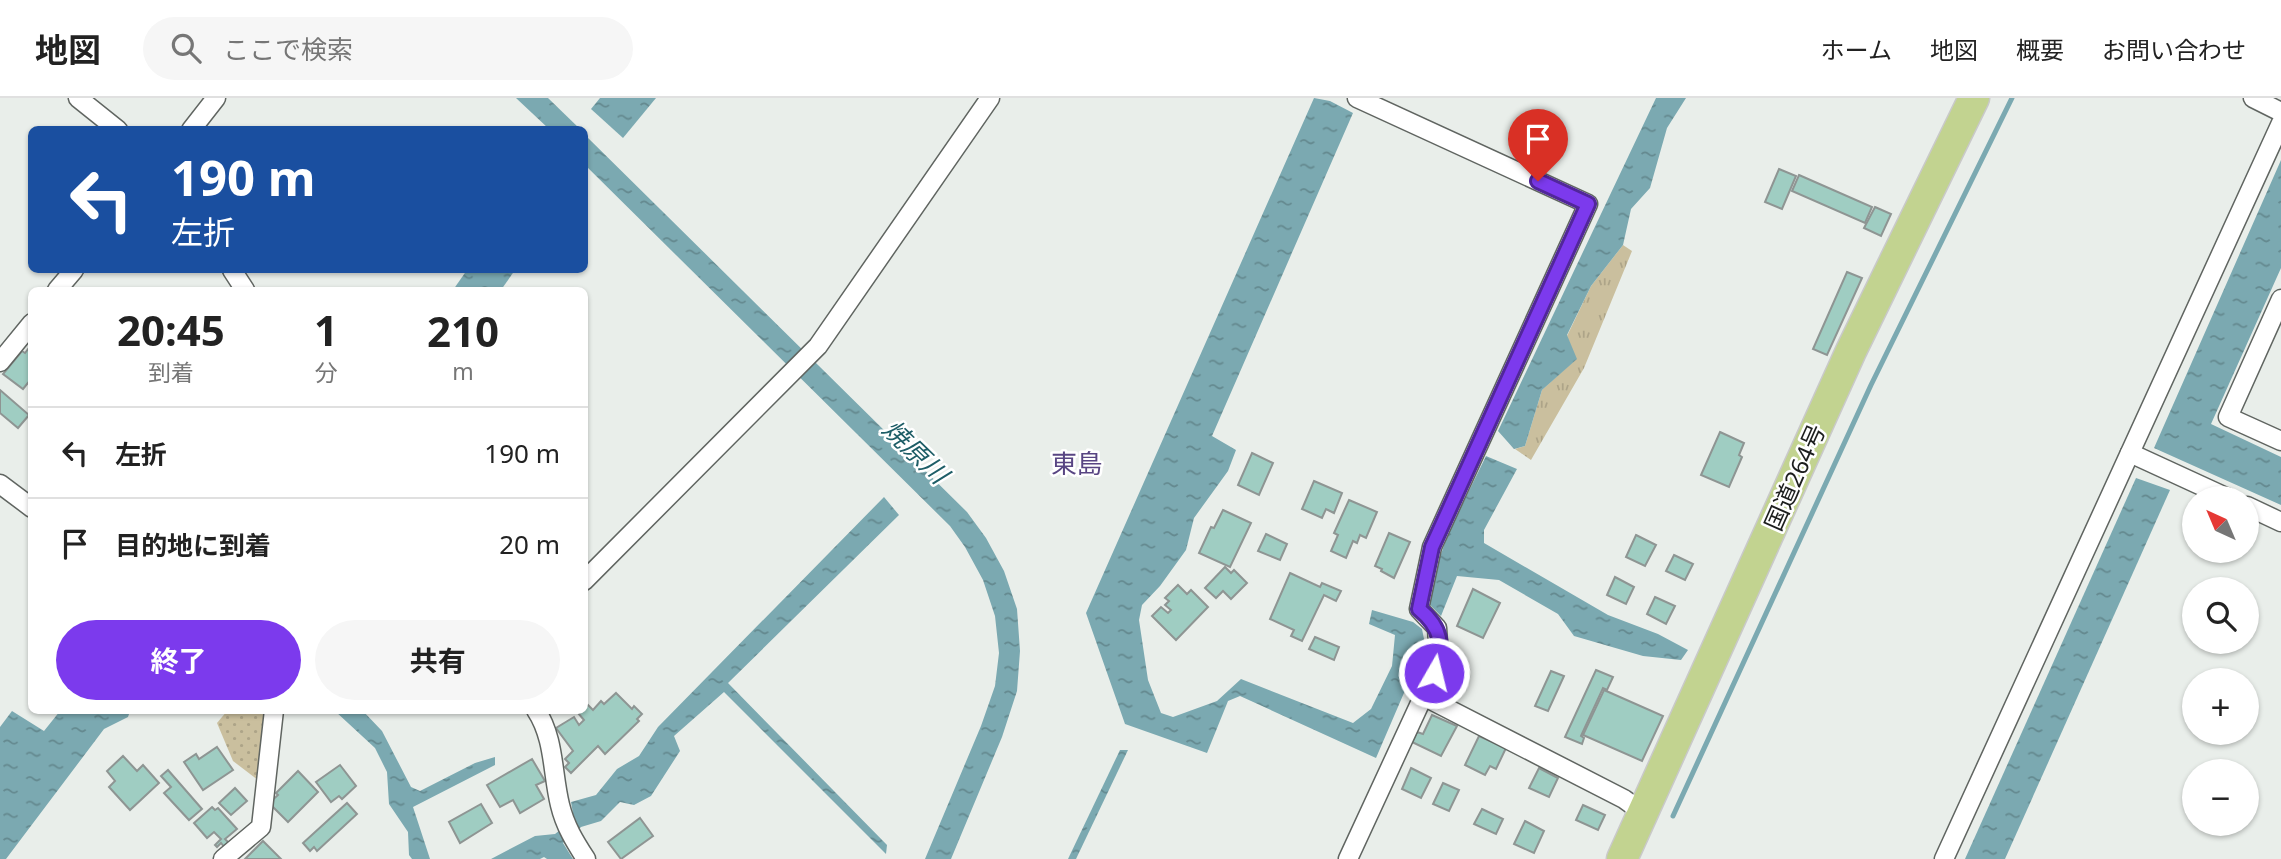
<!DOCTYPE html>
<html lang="ja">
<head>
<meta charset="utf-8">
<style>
	body { margin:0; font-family:"Noto Sans","Noto Sans JP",sans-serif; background:#f6f6f6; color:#222; height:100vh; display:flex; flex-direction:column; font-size:26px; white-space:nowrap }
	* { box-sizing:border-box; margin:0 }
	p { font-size:23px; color:#767676 }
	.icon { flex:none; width:38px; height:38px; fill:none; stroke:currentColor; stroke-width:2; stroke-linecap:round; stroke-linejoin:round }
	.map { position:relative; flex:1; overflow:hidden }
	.panel { position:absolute; left:28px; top:189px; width:560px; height:427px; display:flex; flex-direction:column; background:#fff; border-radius:10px; box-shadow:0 2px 5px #0004 }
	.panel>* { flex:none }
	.banner { position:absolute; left:28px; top:28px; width:560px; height:147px; border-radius:10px; box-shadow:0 2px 5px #0004; background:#1a4fa0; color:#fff; overflow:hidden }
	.needle { width:46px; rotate:316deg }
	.controls { position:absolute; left:2182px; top:388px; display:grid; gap:14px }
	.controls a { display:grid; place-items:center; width:77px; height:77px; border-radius:50%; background:#fff; box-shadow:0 2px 5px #0004; font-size:35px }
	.pin { position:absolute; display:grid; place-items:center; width:60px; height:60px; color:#fff; margin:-72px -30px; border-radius:50% 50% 50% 0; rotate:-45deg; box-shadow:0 0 7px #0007 }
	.pin .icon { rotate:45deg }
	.me { position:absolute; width:77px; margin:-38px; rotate:8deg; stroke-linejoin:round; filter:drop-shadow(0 0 5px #0008) }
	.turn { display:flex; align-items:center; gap:24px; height:147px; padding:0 28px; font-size:32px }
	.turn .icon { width:91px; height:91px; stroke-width:2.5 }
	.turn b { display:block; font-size:49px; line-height:60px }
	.eta { display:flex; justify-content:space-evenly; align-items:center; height:119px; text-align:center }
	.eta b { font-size:42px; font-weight:700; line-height:49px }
	.button { display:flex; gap:14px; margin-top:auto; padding:14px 28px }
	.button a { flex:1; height:80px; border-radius:42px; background:#7c3aed; color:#fff; font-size:28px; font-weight:700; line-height:80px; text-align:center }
	.button a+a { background:#f6f6f6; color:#222 }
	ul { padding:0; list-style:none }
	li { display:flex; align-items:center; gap:21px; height:91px; padding:0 28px; border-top:2px solid #e0e0e0 }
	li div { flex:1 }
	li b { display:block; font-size:26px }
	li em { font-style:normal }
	header { display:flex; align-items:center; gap:42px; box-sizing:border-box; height:98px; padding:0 35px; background:#fff; border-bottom:2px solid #e0e0e0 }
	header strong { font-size:33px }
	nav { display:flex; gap:38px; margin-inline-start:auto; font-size:24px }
	.search { width:490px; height:63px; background:#f6f6f6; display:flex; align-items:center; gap:18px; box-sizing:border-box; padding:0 24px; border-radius:38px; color:#767676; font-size:26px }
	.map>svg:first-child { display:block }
	.grass { fill:url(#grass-tufts) }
	.park { fill:url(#park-dots) }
	.water { fill:url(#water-ripples) }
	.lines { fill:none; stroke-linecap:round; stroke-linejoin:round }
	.stream { stroke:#7ba9b1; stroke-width:5 }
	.building { fill:#9fcdc2; stroke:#8e9593; stroke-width:2 }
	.minor-casing { stroke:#606561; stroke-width:21 }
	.trunk-casing { stroke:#c9c9c9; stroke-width:33 }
	.minor { stroke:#fff; stroke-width:18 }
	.trunk { stroke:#c2d390; stroke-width:30 }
	.route-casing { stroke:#51269a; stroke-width:18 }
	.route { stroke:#7c3aed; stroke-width:12 }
	.labels { text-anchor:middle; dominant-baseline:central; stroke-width:5; stroke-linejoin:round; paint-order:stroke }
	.street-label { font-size:24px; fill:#1c1e1d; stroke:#fff }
	.water-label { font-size:26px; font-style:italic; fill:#1e5e67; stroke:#fff }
	.neighbourhood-label { font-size:26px; fill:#584583; stroke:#fff }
</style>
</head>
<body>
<header>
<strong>地図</strong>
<div class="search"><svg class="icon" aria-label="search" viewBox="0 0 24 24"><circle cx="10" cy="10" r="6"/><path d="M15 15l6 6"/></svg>ここで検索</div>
<nav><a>ホーム</a><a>地図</a><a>概要</a><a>お問い合わせ</a></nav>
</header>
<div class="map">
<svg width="2281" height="761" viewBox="0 0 2281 761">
	<defs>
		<pattern id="grass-tufts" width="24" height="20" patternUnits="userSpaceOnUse" patternTransform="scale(1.75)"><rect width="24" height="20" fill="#cabf9e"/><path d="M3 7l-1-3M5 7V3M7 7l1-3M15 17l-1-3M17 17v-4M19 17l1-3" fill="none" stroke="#ada488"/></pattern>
		<pattern id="park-dots" width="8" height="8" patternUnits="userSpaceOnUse" patternTransform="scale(1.75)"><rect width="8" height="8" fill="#cabf9e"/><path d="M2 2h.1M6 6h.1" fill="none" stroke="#ada488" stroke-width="1.8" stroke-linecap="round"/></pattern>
		<pattern id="water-ripples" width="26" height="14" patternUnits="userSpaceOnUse" patternTransform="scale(1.75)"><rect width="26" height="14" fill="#7ba9b1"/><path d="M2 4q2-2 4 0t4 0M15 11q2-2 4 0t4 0" fill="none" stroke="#64898f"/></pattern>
	</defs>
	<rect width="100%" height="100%" fill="#e9eeea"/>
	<polygon class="grass" points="1623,147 1632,153 1584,270 1531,362 1515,351 1525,348 1542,292 1576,261 1567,238 1591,188"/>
	<polygon class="park" points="227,613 268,613 258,682 233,663 217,625"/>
	<g class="water">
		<polygon points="516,0 548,0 580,31 549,31"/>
		<polygon points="600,0 656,0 623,40 591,11"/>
		<polygon points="1314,0 1330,3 1353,15 1212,338 1236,352 1228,373 1194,420 1186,452 1160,488 1142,507 1139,522 1148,582 1161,615 1173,619 1217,603 1241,581 1353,625 1371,611 1392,568 1395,537 1369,526 1372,512 1413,524 1422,531 1425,546 1376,660 1240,598 1228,603 1207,655 1125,626 1086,515"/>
		<polygon points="1656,0 1686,0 1667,30 1650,90 1631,111 1623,147 1591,188 1567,237 1577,261 1542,292 1525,348 1514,351 1498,333"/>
		<polygon points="584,36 967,414 986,440 1004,473 1017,511 1020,553 1017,593 1002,639 951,761 925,761 981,628 995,588 999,555 995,518 983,482 965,449 950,428 585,67"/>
		<polygon points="2281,62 2281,170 2211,326 2281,359 2281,407 2154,350"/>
		<polygon points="467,172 515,172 501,192 453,192"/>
		<polygon points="1486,358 1517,371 1484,432 1484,445 1608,517 1658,536 1688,552 1681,562 1643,558 1574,538 1558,516 1499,482 1457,478 1441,518 1425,502 1448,436"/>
		<polygon points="2136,380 2170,392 2005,761 1965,761"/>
		<polygon points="884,399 899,417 728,585 887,747 886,756 724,594 674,638 680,653 651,698 634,707 620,704 601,723 581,729 563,745 573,761 547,761 544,759 540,761 491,761 535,738 555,736 574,721 571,704 596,697 617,671 639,658 658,629"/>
		<polygon points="12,613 44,633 60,613 130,613 128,619 104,631 6,761 0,761 0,629"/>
		<polygon points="335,613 363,613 382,633 411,689 420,693 475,665 495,659 495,667 413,709 430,761 412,761 409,757 408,734 389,706 387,674 375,650"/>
		<polygon points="1120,652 1128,652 1076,761 1068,761"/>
	</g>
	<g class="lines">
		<polyline class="stream" points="1673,718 1871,287 2012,0"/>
	</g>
	<g class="building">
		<polygon points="1779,71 1796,78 1782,111 1765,104"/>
		<polygon points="1799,77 1872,109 1865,125 1792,93"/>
		<polygon points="1875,109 1891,116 1881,138 1864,130"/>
		<polygon points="1847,174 1862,180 1827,257 1813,251"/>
		<polygon points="32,246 32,280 23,291 3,276 22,253 25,255"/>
		<polygon points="0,292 29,317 18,330 0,315"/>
		<polygon points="1720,334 1744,345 1739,357 1742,359 1729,389 1701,377"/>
		<polygon points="1252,355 1273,365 1259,397 1238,387"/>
		<polygon points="1314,383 1342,395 1334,415 1326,411 1322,420 1302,411"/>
		<polygon points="1349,402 1377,414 1366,440 1360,437 1357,445 1353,443 1346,460 1331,453 1338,437 1334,435"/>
		<polygon points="1223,412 1251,425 1230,469 1199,455 1211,429 1214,430"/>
		<polygon points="1389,435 1410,444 1394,480 1381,473 1382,471 1375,468"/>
		<polygon points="1266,436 1287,446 1280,462 1258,453"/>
		<polygon points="1636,437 1656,447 1645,468 1626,459"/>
		<polygon points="1674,457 1693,466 1685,482 1666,473"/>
		<polygon points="1225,469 1231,475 1234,472 1247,485 1231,501 1223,493 1216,500 1205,490"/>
		<polygon points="1290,475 1320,489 1322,485 1341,493 1336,503 1324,497 1302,543 1291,538 1294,532 1270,521"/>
		<polygon points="1615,479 1634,489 1626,506 1607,497"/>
		<polygon points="1178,487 1187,496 1191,492 1208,509 1176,542 1152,518 1161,509 1168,515 1171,512 1165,507 1169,503 1165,500"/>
		<polygon points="1473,491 1500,505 1483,540 1457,528"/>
		<polygon points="1655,499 1675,508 1666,526 1647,516"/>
		<polygon points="1315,539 1339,549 1334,562 1309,551"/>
		<polygon points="1596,572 1613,579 1607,592 1603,590 1581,638 1584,640 1582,646 1565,639"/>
		<polygon points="1551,573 1564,578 1548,613 1535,608"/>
		<polygon points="1604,592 1663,618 1642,663 1583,637"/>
		<polygon points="616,595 632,611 634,608 642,616 637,621 639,623 605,656 598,648 571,675 565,669 569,665 565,661 573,653 556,630 574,619 579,627 584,622 578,615 584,612 587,606 593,612 601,603 604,606"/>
		<polygon points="1432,617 1457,628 1441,658 1412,644 1417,634 1423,636"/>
		<polygon points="1479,638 1506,650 1496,671 1490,668 1485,677 1465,667"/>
		<polygon points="217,649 233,672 203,692 184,664 196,656 199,661"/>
		<polygon points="123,658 137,673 143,667 159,685 130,712 109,689 115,683 107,673"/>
		<polygon points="532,661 545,683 536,687 544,701 520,715 513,702 500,709 487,687"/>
		<polygon points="340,667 356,688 342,701 339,698 331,704 316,684"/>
		<polygon points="1411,670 1431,680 1421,700 1402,691"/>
		<polygon points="1539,670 1558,680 1549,699 1529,690"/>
		<polygon points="168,672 202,711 189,722 164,695 171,689 161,678"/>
		<polygon points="298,673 318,694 288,724 269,705 278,697 276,695"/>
		<polygon points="1443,685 1459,692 1449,713 1433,706"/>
		<polygon points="235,690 247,703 231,717 219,705"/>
		<polygon points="347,705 357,716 317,753 314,749 310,753 303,745"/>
		<polygon points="481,706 492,725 460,745 449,724"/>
		<polygon points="1583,707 1605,717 1598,732 1576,722"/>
		<polygon points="212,709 215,712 218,710 237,731 225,741 229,745 225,750 221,745 217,749 215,747 221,741 214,734 207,740 194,725"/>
		<polygon points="1482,711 1503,721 1496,736 1474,726"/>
		<polygon points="640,720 653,738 621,761 608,744"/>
		<polygon points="1525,723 1544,733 1534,755 1514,746"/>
		<polygon points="263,743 281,761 245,761"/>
	</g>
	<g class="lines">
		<g class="minor-casing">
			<g id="minor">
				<polyline points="78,0 118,32"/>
				<polyline points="2253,0 2281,14"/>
				<polyline points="191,32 216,0"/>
				<polyline points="232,172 245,192"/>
				<polyline points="57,192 74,172"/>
				<polyline points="2281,201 2228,319 2281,343"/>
				<polyline points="0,264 32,225"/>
				<polyline points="2130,355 2230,401"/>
				<polyline points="0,386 32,410"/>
				<polyline points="2247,408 2281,424"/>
				<polyline points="584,483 818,248 990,0"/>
				<polyline points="1425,599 1624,701 1642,714"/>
				<path d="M536,612C555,641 552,675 560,707C565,728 575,744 586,761"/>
				<polyline points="223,761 261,729 274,612"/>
				<polyline points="1348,761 1434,575 1439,561 1437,530 1419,511 1432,449 1588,106 1357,0"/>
				<polyline points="1944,761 2281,25"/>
			</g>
		</g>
		<g class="trunk-casing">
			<polyline id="trunk" points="1622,761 1851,253 1974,0"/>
		</g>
		<use href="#minor" class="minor"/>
		<use href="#trunk" class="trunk"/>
	</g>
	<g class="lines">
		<g class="route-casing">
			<path id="route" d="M1434,575C1444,547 1442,530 1419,511L1432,449L1588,106L1538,83"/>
		</g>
		<use href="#route" class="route"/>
	</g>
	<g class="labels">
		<g class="street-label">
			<text transform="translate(1794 379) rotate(-66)">国道264号</text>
		</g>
		<g class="water-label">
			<text transform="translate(916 353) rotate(44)">焼原川</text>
		</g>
		<g class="neighbourhood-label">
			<text x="1077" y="365">東島</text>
		</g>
	</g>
</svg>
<div class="controls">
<a><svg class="needle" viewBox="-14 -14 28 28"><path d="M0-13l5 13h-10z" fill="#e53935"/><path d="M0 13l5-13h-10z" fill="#767676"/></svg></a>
<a><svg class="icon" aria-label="search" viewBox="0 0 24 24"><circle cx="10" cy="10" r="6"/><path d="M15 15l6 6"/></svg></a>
<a>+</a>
<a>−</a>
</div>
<div class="pin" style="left:1538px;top:83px;background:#d93025"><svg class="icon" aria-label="arrive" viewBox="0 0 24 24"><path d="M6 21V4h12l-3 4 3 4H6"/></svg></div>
<svg class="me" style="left:1434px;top:575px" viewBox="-20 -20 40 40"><circle r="17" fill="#7c3aed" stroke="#fff" stroke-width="3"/><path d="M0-11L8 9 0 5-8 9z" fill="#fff"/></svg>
<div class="banner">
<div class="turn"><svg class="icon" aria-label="left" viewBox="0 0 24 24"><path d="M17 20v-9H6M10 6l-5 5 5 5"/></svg><div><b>190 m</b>左折</div></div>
</div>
<section class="panel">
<div class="eta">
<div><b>20:45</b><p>到着</p></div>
<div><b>1</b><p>分</p></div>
<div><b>210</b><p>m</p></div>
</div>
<ul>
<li><svg class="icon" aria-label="left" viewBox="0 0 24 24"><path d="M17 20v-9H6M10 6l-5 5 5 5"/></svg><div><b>左折</b></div><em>190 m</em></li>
<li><svg class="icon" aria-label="arrive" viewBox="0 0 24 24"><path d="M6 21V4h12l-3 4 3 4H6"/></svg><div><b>目的地に到着</b></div><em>20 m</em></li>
</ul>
<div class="button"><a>終了</a><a>共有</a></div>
</section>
</div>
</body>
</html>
